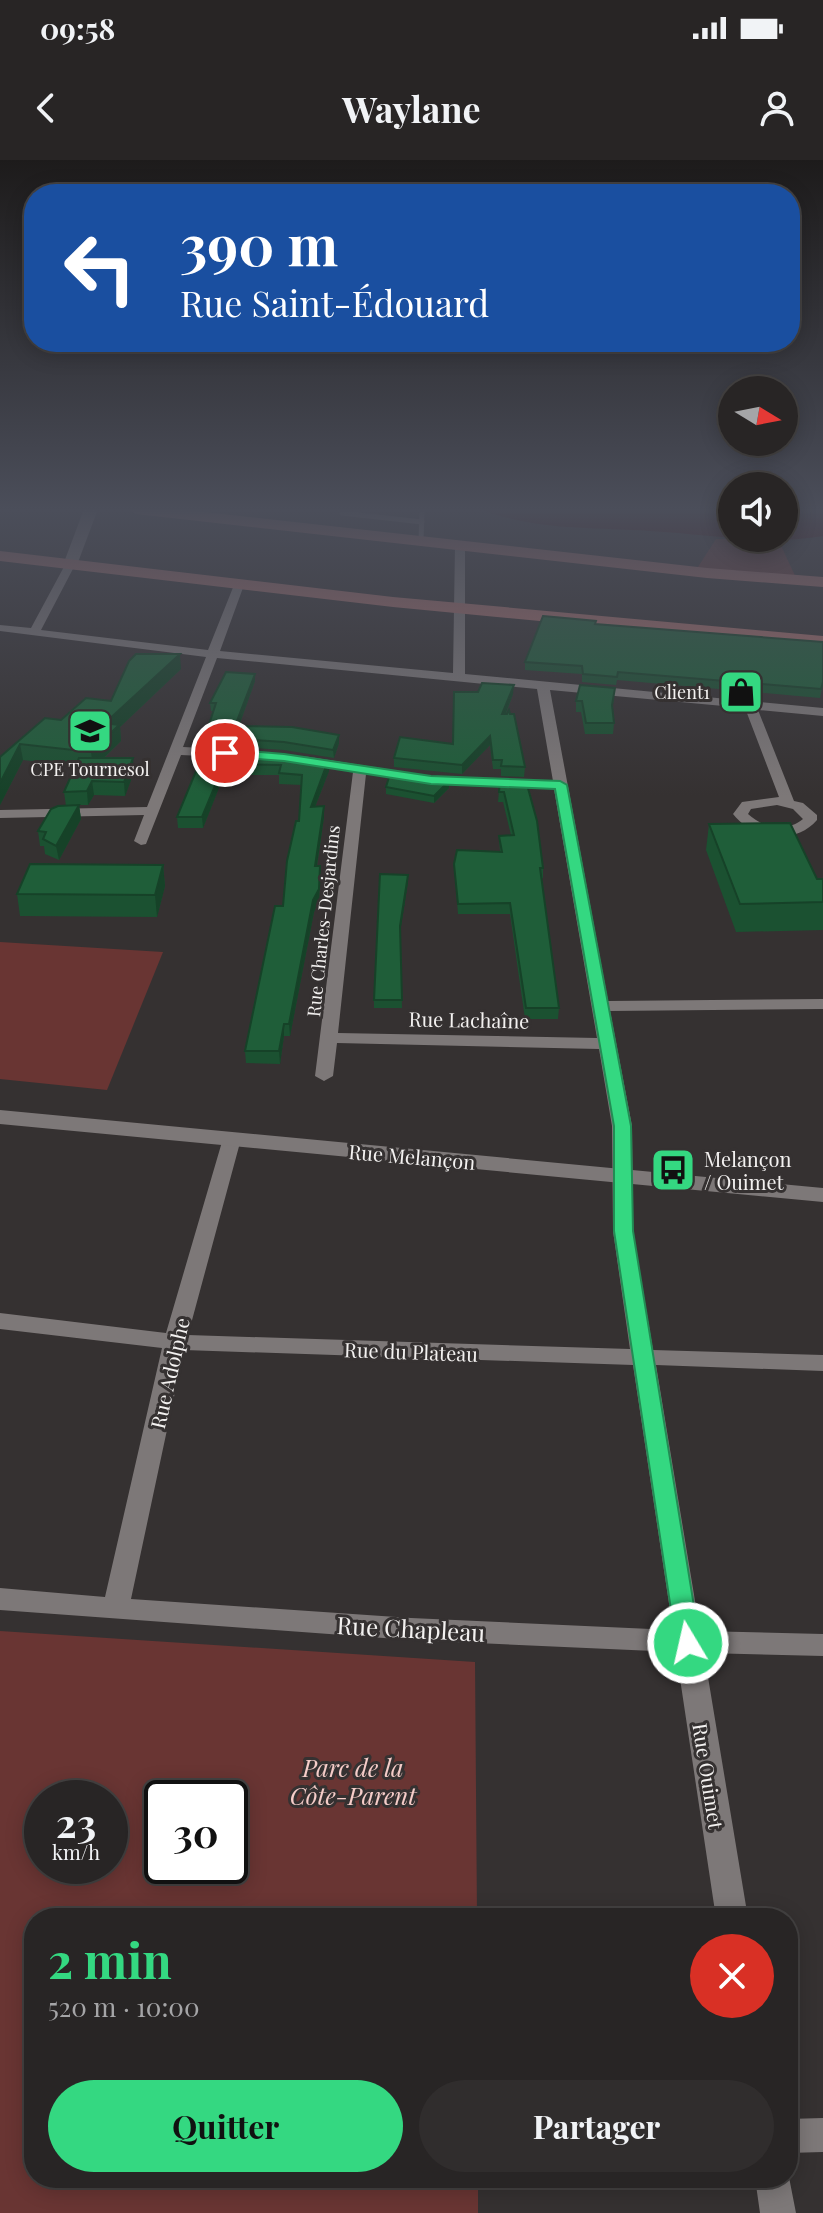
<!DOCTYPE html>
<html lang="fr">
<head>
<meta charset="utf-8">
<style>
	body { margin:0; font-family:"Playfair Display",serif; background:#302d2d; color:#f1f3f6; height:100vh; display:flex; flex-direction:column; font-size:30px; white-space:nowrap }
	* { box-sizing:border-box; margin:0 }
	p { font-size:26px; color:#a5a5a7 }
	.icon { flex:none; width:44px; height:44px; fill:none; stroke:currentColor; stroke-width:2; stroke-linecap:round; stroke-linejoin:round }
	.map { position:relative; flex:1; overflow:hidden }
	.drawer { position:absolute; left:24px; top:1748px; width:774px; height:280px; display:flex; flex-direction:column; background:#282525; border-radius:32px; box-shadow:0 4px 20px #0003,0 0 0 2px #444242 }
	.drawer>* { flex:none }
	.top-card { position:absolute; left:24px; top:24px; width:776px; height:168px; border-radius:32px; box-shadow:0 4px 20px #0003,0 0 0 2px #444242; background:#1a4fa0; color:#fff; overflow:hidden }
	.needle { width:52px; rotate:100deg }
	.buttons { position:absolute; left:718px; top:216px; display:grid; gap:16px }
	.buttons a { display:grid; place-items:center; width:80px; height:80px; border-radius:50%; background:#282525; box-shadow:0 4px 20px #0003,0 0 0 2px #444242; font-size:40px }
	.speed { position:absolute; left:24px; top:1620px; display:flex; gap:16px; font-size:40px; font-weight:700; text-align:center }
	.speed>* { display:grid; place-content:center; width:104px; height:104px; border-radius:50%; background:#282525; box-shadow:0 4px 20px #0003,0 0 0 2px #444242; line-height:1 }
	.speed small { font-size:20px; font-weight:400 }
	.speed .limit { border:4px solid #111; border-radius:12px; background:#fff; color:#111 }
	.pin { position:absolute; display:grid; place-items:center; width:68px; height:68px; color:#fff; margin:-34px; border:4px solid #fff; border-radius:50%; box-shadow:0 2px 8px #0007 }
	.me { position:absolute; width:88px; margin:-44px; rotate:351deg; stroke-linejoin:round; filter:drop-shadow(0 0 6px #0008) }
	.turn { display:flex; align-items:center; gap:28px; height:168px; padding:0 24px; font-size:36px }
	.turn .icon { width:104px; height:104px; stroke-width:2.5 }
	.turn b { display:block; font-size:56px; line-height:68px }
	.round { display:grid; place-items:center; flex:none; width:84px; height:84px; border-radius:42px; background:#302d2d }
	.overview { display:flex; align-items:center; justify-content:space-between; height:136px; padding:0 24px }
	h1 { font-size:48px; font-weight:700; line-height:60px; color:#34d881 }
	.cta { display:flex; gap:16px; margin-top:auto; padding:16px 24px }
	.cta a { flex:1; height:92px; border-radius:48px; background:#34d881; color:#111; font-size:32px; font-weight:700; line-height:92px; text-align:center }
	.cta a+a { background:#302d2d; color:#f1f3f6 }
	.status { display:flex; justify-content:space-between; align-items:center; height:56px; padding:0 40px; background:#282525; direction:ltr }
	.status svg { height:22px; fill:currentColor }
	header { display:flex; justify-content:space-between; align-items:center; height:104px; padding:0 24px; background:#282525; font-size:36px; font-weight:700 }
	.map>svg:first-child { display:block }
	.green { fill:#693533; fill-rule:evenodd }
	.water { fill:#3a0005 }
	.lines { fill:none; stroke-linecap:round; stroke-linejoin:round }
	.service { stroke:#7d7878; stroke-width:5 }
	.minor { fill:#7d7878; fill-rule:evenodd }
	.tertiary { fill:#7d7878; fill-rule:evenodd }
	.secondary { fill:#7d7878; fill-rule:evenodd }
	.primary { fill:#a66e6b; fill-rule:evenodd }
	.wall { fill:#1b5131 }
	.shaded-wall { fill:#164228 }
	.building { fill:#1f5e39; stroke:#164228; stroke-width:2 }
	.route { fill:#34d881; stroke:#228c54; stroke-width:2 }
	.labels { text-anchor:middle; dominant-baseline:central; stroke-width:6; stroke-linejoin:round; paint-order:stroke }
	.far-poi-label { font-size:18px; fill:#f3f1f0; stroke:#353131; text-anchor:end }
	.far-street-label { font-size:18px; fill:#f3f1f0; stroke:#353131 }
	.street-label { font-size:20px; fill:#f3f1f0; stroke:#353131 }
	.poi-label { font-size:20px; fill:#f3f1f0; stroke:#353131; text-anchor:start }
	.near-street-label { font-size:24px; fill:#f3f1f0; stroke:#353131 }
	.near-park-label { font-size:24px; font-style:italic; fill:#f6cdc9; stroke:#353131 }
</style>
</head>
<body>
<div class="status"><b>09:58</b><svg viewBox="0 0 49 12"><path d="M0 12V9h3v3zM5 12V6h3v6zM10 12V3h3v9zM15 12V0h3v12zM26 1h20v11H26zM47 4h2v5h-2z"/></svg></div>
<header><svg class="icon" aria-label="back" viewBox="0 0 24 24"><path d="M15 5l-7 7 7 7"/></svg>Waylane<svg class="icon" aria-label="person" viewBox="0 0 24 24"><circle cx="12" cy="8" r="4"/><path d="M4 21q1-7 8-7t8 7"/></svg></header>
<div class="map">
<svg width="823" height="2053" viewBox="0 0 823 2053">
	<rect width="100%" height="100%" fill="#353131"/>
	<g class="green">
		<polygon points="716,379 778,379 797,420 696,410"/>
		<polygon points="0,782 163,792 107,930 0,919"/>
		<path d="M0,1471L475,1502L477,1758H34V2018H478V2053H0ZM42,1638H110V1706H42ZM162,1638H230V1706H162Z"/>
	</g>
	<path class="water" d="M479,349H732V378H784V349H823V376C765,386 708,374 650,371C589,367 537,371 479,349Z"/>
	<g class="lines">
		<g class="service">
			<polyline points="342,353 422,362"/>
			<polyline points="421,381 422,349"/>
		</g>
		<g class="minor">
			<path d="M460,382L465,385V514L823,548V556L758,550L794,641L803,643L817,655V660C795,686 752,679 733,654L742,642L779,637L745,548L550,530L608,841L823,839V849L610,851L632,966L633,1071L653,1190L823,1195V1211L656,1205L700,1471L823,1474V1496L704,1493L748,1758H716L676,1492L411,1480L0,1450V1428L105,1437L162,1188L0,1169V1153L166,1173L224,975L231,973L241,979L188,1175L630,1189L613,1071L612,966L599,889L337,883L333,916L324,921L315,916L353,612L303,604L296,600L303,596L431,616L553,621L537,529L217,498L183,587L224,589L231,593L224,597L181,595L146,684L141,685L134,681L144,655L0,658V650L147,647L206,497L0,471V465L31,468L66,403L75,405L41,470L208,490L234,425L239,422L244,425L220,491L453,513L455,385ZM366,614L431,624L554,629L597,878L338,873ZM777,645L793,649L803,659C786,673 763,668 748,654L751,649ZM184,1190L633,1205L673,1470L411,1458L131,1439Z"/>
			<polygon points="823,1958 823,1992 788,1993 788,1959"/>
			<polygon points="788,2012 796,2053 760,2053 755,2018 788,2018"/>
		</g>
		<polygon class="tertiary" points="0,950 823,1028 823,1042 0,964"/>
		<polygon class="secondary" points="84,349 98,349 77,405 75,408 65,408 63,405"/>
		<g class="primary">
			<polygon points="128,349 177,349 707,408 823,417 823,427 707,418 136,354"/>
			<polygon points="0,391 393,437 823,476 823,488 393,447 0,401"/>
		</g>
	</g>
	<g class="wall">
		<polygon points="595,464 823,524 820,538 617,520 616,525 582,522 582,514 525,510 525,502"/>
		<polygon points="181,509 120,567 121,581 104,598 134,612 125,636 94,635 88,645 79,645 81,659 59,700 45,694 44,686 40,686 38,671 66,646 64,632 75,606 23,600 0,645 0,597 45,558 61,560 111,541"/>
		<polygon points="255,521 239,566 339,583 334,598 284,590 205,585 205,577 213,551 211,551 210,543"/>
		<polygon points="513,534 506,554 525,607 524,617 501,616 501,609 493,609 490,585 462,614 394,607 394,598 453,584"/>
		<polygon points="614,539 612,549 614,563 613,574 585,574 581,552 576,552 576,541"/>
		<polygon points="328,601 329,611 315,647 324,657 317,706 320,718 319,741 314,752 290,876 284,876 280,904 246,903 245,891 283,746 299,661 302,625 279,624 279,615 224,615 203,668 178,668 177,657 196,610 196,604"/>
		<polygon points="500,620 543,708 543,718 541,718 559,848 558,859 525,859 510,754 458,754 454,704 500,692 499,676 511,675 503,642 498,642"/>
		<polygon points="449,621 449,628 434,643 386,634 386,627"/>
		<polygon points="709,664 817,719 823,742 823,770 736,772 706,690"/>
		<polygon points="163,705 165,726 157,757 20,756 17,734"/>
		<polygon points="408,722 400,773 402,848 374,848 374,840"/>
	</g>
	<g class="shaded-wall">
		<polygon points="180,494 181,509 120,567 121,581 93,608 91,592 105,563"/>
		<polygon points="255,514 255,521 236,574 235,566"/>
		<polygon points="514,525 513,534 502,563 502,554"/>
		<polygon points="339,575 339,583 334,598 333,590"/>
		<polygon points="490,576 490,585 462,614 462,605"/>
		<polygon points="20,584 23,600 0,645 0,623"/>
		<polygon points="133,598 134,612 125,636 124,622"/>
		<polygon points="328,601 329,611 311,657 311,647"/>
		<polygon points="224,604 224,615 203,668 202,657"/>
		<polygon points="92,621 94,635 88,645 87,631"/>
		<polygon points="449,621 449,628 434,643 434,636"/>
		<polygon points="79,645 81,659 59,700 56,686"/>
		<polygon points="324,646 324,657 315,718 315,706"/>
		<polygon points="163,705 165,726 157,757 155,735"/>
		<polygon points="320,706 319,741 314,752 290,876 289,864"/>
		<polygon points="408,715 408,722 400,773 400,766"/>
		<polygon points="284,864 284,876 280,904 279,891"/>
	</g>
	<g class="building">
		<polygon points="543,456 596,461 595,464 823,482 823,522 821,529 618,512 617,517 583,514 582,506 525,502"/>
		<polygon points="136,494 180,494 105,563 119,565 91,592 20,584 0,623 0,597 45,558 61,560 86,538 111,541 129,501"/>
		<polygon points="226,512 255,514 235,566 292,567 339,575 333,590 284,582 205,577 216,543 210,543"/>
		<polygon points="482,523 514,525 502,554 507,554 509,550 510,554 514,554 525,607 501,606 502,600 493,600 490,576 462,605 394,598 400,577 453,584 454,532 478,532"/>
		<polygon points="580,525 615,528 612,545 614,563 586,563 582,541 576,541"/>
		<polygon points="200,589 283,594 328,601 311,647 324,646 315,706 320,706 319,729 313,740 289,864 284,864 279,891 245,891 275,746 283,746 287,701 296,661 299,661 302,615 279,613 281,605 224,604 202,657 177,657 199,604 196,604"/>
		<polygon points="79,598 133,598 124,622 92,621 87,631 64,632"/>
		<polygon points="390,614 449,621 434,636 386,627"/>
		<polygon points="500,620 526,621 537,661 543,708 540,708 559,848 526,848 510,743 458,744 454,704 457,690 502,692 499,676 514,675 504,632 499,632"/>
		<polygon points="79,645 56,686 43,679 46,672 38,671 51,649 58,646"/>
		<polygon points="790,663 817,719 823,719 823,742 740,744 709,664"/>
		<polygon points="30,704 163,705 155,735 17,734"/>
		<polygon points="380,714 408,715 400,766 402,840 374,840"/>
	</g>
	<linearGradient id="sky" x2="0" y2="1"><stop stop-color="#1d1b1b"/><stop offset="0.55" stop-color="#4b4e5a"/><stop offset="1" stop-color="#4b4e5a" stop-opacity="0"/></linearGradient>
	<rect width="823" height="636" fill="url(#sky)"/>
	<polygon class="route" points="225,589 284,594 431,616 560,621 567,625 631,966 633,1071 700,1483 697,1490 688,1493 679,1490 676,1483 614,1071 614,966 555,629 431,624 284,601 220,596 219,593"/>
	<defs>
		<g id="shop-square" transform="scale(2.3)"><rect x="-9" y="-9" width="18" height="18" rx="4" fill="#34d881" stroke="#353131"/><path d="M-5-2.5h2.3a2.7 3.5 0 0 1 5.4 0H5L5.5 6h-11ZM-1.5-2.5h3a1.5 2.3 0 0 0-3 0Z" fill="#111"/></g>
		<g id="school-square" transform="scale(2.3)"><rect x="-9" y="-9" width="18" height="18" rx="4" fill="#34d881" stroke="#353131"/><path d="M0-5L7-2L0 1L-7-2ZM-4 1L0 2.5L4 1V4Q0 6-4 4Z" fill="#111"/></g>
		<g id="bus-square" transform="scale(2.3)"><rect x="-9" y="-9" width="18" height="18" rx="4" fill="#34d881" stroke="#353131"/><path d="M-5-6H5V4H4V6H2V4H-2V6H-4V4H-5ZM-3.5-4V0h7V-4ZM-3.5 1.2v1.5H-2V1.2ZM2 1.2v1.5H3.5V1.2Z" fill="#111"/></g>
	</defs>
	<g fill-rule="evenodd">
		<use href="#shop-square" x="741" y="532"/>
		<use href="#school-square" x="90" y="571"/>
		<use href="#bus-square" x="673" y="1010"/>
	</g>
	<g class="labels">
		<g class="far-poi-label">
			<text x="710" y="532">Client1</text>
			<text x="90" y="609" text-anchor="middle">CPE Tournesol</text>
		</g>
		<g class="far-street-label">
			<text transform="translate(323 761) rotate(-84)">Rue Charles-Desjardins</text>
		</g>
		<g class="street-label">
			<text transform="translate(469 859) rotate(1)">Rue Lachaîne</text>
			<text transform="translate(412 996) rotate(5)">Rue Melançon</text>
			<text transform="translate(411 1191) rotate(2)">Rue du Plateau</text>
			<text transform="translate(169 1213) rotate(-77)">Rue Adolphe</text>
			<text transform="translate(709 1616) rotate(81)">Rue Ouimet</text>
		</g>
		<g class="poi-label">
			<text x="704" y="998">Melançon<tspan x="704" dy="23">/ Ouimet</tspan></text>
		</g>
		<g class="near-street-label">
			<text transform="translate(411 1468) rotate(3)">Rue Chapleau</text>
		</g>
		<g class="near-park-label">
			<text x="353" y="1607">Parc de la<tspan x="353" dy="28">Côte-Parent</tspan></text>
		</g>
	</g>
</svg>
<div class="buttons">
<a><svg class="needle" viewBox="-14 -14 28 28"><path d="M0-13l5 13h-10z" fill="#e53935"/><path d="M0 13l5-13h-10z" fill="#a5a5a7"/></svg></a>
<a><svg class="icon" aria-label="sound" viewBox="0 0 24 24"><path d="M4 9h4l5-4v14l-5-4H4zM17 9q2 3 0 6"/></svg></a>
</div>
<div class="speed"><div>23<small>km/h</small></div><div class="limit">30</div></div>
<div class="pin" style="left:225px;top:593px;background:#d93025"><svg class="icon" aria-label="arrive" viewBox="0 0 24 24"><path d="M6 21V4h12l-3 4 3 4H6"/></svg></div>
<svg class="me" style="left:688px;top:1483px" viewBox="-20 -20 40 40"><circle r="17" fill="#34d881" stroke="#fff" stroke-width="3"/><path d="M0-11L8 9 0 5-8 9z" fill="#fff"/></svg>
<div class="top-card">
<div class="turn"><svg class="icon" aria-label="left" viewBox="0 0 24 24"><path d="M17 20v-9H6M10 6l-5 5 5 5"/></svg><div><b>390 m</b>Rue Saint-Édouard</div></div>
</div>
<section class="drawer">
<div class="overview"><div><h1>2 min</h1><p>520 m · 10:00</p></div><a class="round" style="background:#d93025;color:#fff"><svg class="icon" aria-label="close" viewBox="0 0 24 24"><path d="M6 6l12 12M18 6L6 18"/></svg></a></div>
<div class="cta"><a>Quitter</a><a>Partager</a></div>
</section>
</div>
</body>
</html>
